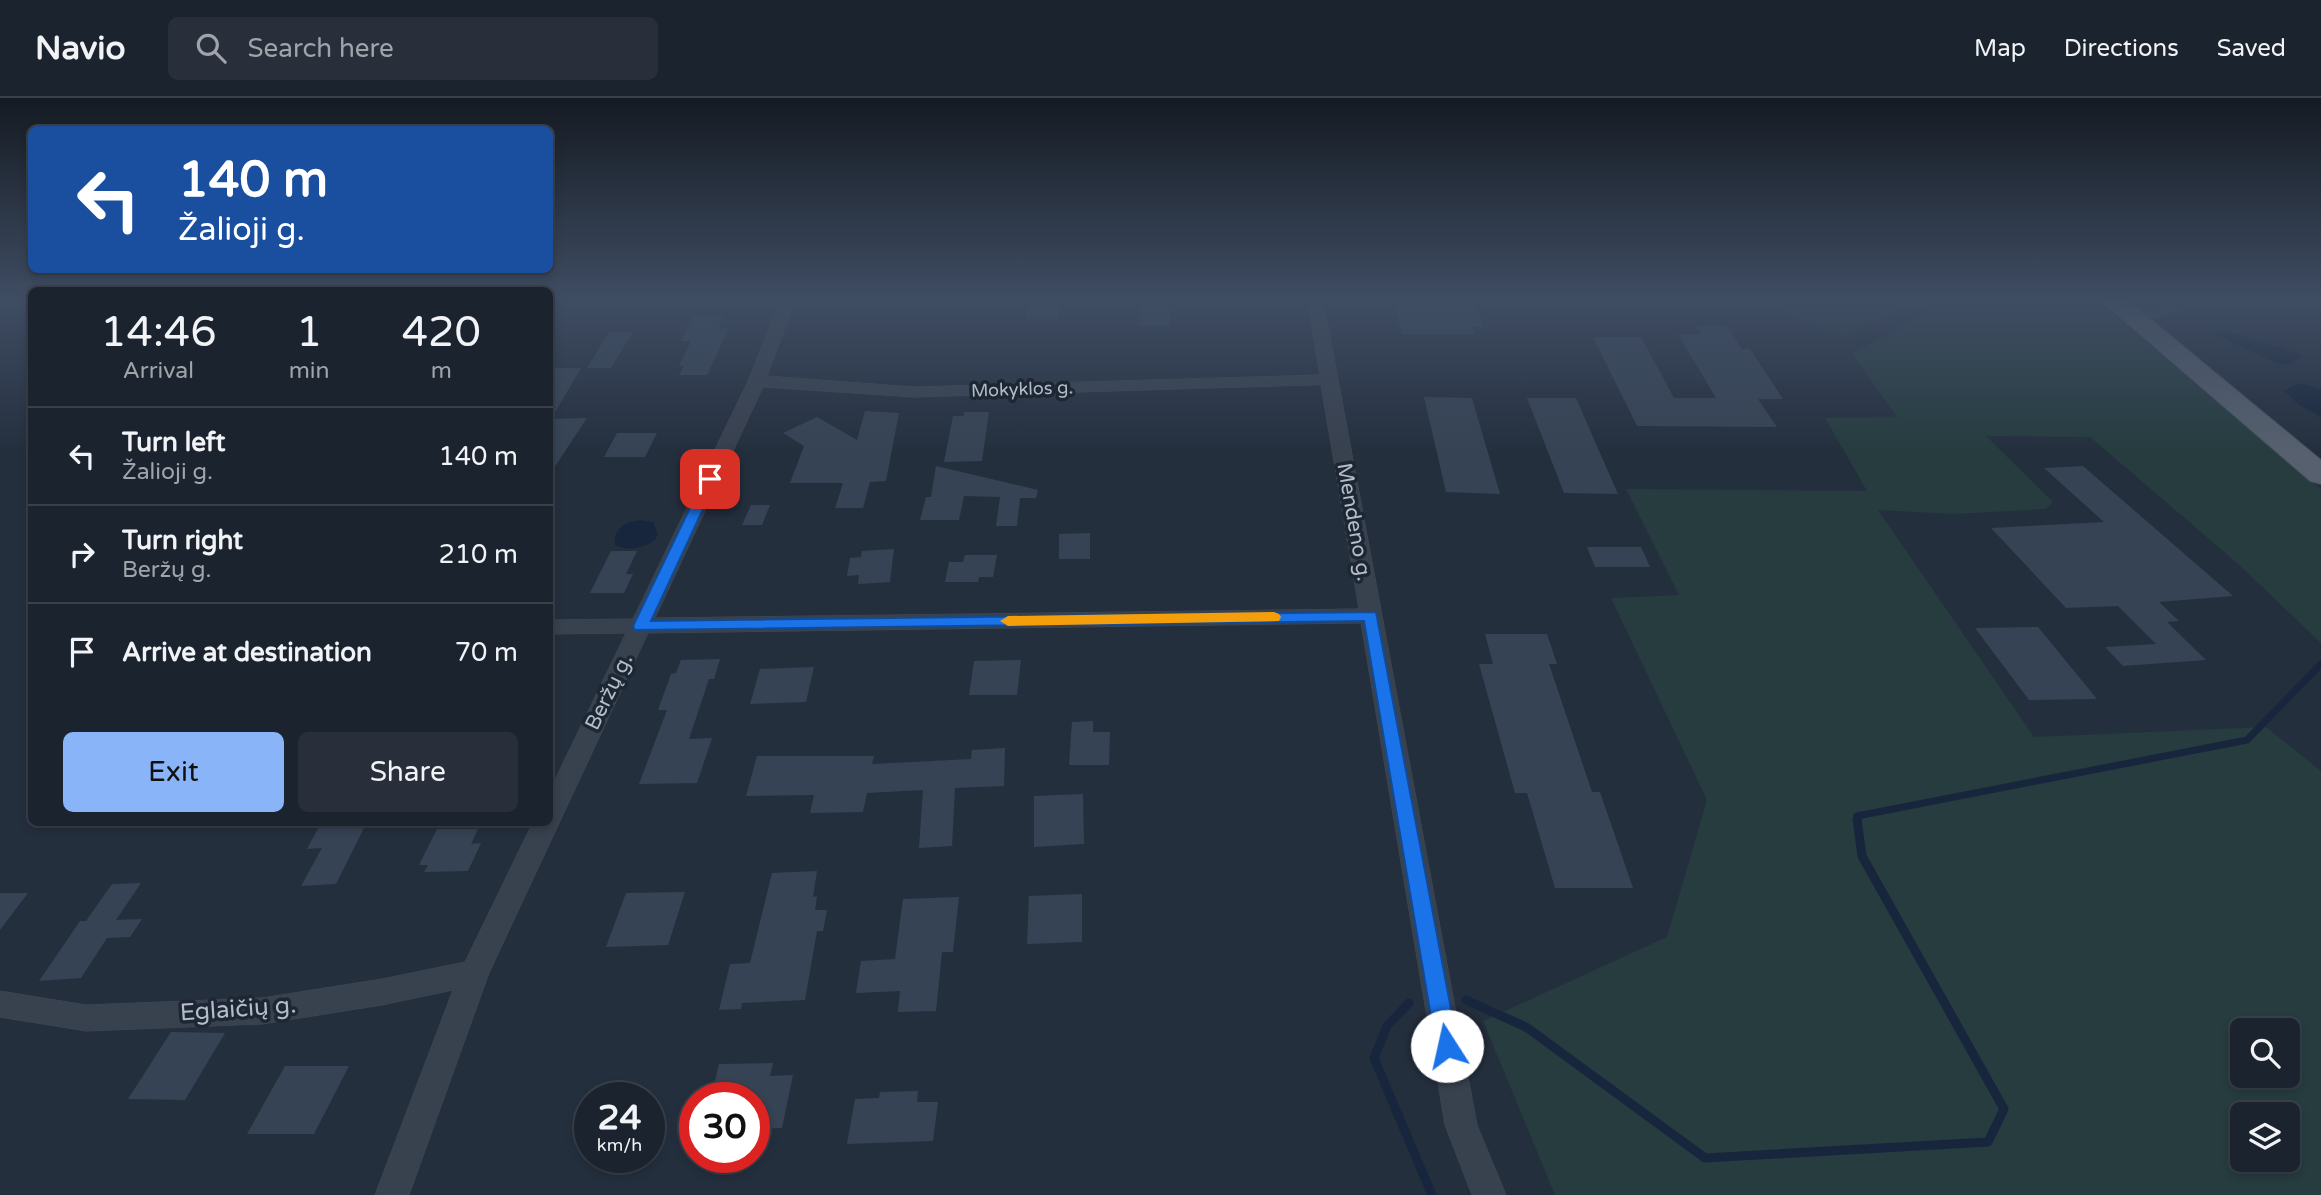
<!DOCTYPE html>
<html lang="en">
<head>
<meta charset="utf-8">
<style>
	body { margin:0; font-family:"Varela Round",sans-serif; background:#282f3a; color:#f1f3f6; height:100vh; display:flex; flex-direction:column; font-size:26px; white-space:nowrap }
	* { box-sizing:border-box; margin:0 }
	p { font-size:23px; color:#a0a4aa }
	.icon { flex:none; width:38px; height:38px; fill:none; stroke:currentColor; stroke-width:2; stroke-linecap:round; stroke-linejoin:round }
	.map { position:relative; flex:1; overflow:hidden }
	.drawer { position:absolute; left:28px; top:189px; width:525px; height:539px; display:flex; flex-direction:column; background:#1b232e; border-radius:10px; box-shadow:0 4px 10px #0003,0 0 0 2px #39404a }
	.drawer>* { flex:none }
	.banner { position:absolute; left:28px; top:28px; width:525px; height:147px; border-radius:10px; box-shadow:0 4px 10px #0003,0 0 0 2px #39404a; background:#1a4fa0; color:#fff; overflow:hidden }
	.buttons { position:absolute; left:2230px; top:920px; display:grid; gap:14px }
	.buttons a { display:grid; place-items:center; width:70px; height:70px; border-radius:10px; background:#1b232e; box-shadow:0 4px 10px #0003,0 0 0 2px #39404a; font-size:35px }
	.speed { position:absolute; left:574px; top:984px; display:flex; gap:14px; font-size:35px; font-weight:700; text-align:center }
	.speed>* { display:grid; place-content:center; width:91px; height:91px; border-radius:50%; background:#1b232e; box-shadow:0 4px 10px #0003,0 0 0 2px #39404a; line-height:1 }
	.speed small { font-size:18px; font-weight:400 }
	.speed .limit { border:10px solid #d22; background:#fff; color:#111 }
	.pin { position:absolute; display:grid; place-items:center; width:60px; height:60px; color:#fff; margin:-30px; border-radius:14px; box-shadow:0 4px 10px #0006 }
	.me { position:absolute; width:77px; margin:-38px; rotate:350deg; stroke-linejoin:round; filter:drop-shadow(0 0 5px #0008) }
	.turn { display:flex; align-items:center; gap:24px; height:147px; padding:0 35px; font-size:32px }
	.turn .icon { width:91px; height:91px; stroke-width:2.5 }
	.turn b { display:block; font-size:49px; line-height:60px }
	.eta { display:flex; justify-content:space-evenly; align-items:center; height:119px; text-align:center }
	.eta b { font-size:42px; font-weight:600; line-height:49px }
	.cta { display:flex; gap:14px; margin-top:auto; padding:14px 35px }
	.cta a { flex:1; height:80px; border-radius:10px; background:#8ab4f8; color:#111; font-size:28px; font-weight:600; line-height:80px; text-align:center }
	.cta a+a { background:#282f3a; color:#f1f3f6 }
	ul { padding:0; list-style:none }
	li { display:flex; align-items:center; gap:21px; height:98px; padding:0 35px; border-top:2px solid #39404a }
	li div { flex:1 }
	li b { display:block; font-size:26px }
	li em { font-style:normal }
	header { display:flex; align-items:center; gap:42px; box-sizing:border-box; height:98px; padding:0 35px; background:#1b232e; border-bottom:2px solid #39404a }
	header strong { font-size:33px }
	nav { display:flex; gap:38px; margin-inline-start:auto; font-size:24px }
	.search { width:490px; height:63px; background:#282f3a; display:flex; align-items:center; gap:18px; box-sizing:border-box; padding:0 24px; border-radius:10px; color:#a0a4aa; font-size:26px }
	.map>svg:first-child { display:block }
	.green { fill:#263c3f; fill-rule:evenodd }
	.water { fill:#17263c }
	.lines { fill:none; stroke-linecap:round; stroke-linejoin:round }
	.stream-far1 { stroke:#17263c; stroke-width:7 }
	.stream { stroke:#17263c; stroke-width:9 }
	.building { fill:#364354 }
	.street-casing { stroke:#414a57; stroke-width:1 }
	.primary-casing { stroke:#414a57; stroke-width:2 }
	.street { fill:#38414e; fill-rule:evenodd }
	.primary { fill:#56606e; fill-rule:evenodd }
	.route { fill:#1a73e8; stroke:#114b97; stroke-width:2 }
	.slow { fill:#f59e0b }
	.labels { text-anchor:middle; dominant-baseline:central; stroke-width:7; stroke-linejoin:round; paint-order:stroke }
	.far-street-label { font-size:18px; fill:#b4bcc9; stroke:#1d2633 }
	.street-label { font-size:21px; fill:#b4bcc9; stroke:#1d2633 }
	.near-street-label { font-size:24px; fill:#b4bcc9; stroke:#1d2633 }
</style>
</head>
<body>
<header>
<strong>Navio</strong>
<div class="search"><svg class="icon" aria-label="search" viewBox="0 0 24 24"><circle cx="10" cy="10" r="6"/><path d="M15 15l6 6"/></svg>Search here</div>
<nav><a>Map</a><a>Directions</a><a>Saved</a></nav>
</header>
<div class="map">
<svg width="2321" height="1097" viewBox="0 0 2321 1097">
	<rect width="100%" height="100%" fill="#242f3e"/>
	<g class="green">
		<polygon points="1751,201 1914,201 1845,240"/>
		<path d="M1953,201H2095L2321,391V545L2237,465L2090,339L1986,338L2053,404L2046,411L1953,416L1878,412L2034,639L2266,629L2321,673V1097H1555L1483,923L1667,839L1707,702L1611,500L1679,497L1626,391L1867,393L1825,320L1897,319L1852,255ZM2242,933H2287V978H2242ZM2242,1017H2287V1062H2242Z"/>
	</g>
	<g class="water">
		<polygon points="2221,232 2300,256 2302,259 2287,267 2277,265 2214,236"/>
		<polygon points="2298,285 2321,291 2321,319 2298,306 2284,293"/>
		<path d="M640,422L653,424L658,436L655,442C643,450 629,454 615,447C612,430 627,424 640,422Z"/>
	</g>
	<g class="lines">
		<polyline class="stream-far1" points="1858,722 1857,718 2247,642 2321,566"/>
		<g class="stream">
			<polyline points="1466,902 1526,929 1705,1060 1988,1044 2004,1011 1862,758 1857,721"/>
			<polyline points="1409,905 1387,928 1374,960 1432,1097"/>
		</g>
	</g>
	<g class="building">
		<polygon points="1029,201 1061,201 1058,221 1025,221"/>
		<polygon points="1140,201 1170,201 1170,228 1139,228"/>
		<polygon points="1393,201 1473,201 1484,229 1472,229 1475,236 1402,236"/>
		<polygon points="723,217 718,231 729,230 707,277 679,277 684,268 679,268 691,243 681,243 692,218"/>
		<polygon points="1696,228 1727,228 1742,251 1750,251 1783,301 1758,301 1777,329 1637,328 1593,239 1641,239 1674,300 1716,300 1678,236 1701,236"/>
		<polygon points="609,234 633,234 611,270 587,270"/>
		<polygon points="550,270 581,270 551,321 587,320 550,376"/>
		<polygon points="1424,299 1472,300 1500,396 1446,394"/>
		<polygon points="1527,300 1576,300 1618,396 1564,395"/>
		<polygon points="865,313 899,315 886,383 870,384 863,410 835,410 843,385 790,385 804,348 783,335 817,319 857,342"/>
		<polygon points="964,314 989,314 982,363 944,364 953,318 964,318"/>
		<polygon points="617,335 657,335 645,359 604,359"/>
		<polygon points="936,368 1038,392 1036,400 1020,400 1017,428 996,428 1000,399 964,398 959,422 920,422 926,399 931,399"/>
		<polygon points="2083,368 2233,498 2159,504 2179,523 2167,524 2206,562 2123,568 2105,549 2156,546 2118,508 2066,510 1991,430 2104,424 2044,370"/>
		<polygon points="751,407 770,407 762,427 742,427"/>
		<polygon points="1090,435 1090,461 1059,461 1059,436"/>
		<polygon points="1587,449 1641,449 1650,469 1595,469"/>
		<polygon points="894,451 890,484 858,486 859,477 847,478 850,460 861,459 862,453"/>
		<polygon points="611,453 637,453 626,476 633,476 624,495 590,495"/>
		<polygon points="965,457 997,457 993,479 979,479 978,484 945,484 949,464 963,464"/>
		<polygon points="2038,529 2097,601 2029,602 1975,530"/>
		<polygon points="1485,536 1547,536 1557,566 1549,566 1592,694 1600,694 1633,790 1555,790 1527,695 1515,695 1479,566 1493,566"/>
		<polygon points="720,561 714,581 709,581 689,641 712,640 697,685 639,686 667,612 658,612 671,576 676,575 681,562"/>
		<polygon points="1021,562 1017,597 969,597 974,563"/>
		<polygon points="814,569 806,604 750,606 760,571"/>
		<polygon points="1093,623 1093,634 1110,634 1109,667 1069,667 1072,624"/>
		<polygon points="1005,650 1004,688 955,690 952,748 919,750 923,692 867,695 863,714 810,715 814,697 746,698 757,658 874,658 872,666 971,661 972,652"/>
		<polygon points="1083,696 1084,746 1034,749 1034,698"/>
		<polygon points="367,724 336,786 301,788 322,750 307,751 321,725"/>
		<polygon points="437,731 478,731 471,746 481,745 468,773 424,774 428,767 419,767"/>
		<polygon points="817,773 813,799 817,798 815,812 827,812 823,833 817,833 805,902 742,905 741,911 719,912 730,866 750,865 772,775"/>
		<polygon points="141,785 116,822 142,821 130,839 107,840 81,880 39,883 80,823 86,823 112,786"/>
		<polygon points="685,794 668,847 606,849 626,795"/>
		<polygon points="0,795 28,795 0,832"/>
		<polygon points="1082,796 1082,844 1027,846 1029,798"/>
		<polygon points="959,799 953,854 942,854 936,913 898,914 900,893 856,895 861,863 895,861 903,801"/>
		<polygon points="171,934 225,935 185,1002 128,1001"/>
		<polygon points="773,965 770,978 793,977 782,1030 754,1031 754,999 711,999 719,966"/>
		<polygon points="285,968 349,968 314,1036 247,1036"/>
		<polygon points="918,993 917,1004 938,1004 933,1043 847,1046 855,1001 879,1000 880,994"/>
	</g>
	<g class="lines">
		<g class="street-casing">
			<g id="street">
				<path d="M776,201H792L791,215L767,278L914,289L1320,277L1307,201H1323L1477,1027L1506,1097H1472L1445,1027L1361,525L648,535L489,875L409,1097H375L453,892L382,907L262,926L86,933L0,919V893L86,907L262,900L382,881L465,864L533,724H550V692L626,535L550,536V522L633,521L748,283L775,215ZM1321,287L1359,511L655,520L763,289L914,299Z"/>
				<path d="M2183,201H2205L2203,204C2185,211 2138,230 2123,215L2131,210L2163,208Z"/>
			</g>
		</g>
		<g class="primary-casing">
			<polygon id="primary" points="2099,201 2126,201 2321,362 2321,386 2310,383"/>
		</g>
		<use href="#street" class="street"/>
		<use href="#primary" class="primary"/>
	</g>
	<linearGradient id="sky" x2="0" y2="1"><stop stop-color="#141a22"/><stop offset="0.57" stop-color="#3f4d63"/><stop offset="1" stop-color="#3f4d63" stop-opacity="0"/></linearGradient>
	<rect width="2321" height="354" fill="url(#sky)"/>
	<polygon class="route" points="710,377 717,381 651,523 1376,514 1458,948 1454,955 1447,958 1439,955 1436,948 1364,523 635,532 633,528 704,381"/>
	<polygon class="slow" points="1274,514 1279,516 1281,519 1279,523 1008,528 1000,523 1008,518"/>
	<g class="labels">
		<g class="far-street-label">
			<text transform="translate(1022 291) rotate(-2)">Mokyklos g.</text>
		</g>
		<g class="street-label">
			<text transform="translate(1354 424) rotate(80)">Mendeno g.</text>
			<text transform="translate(609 594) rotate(-64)">Beržų g.</text>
		</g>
		<g class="near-street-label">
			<text transform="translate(238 911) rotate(-4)">Eglaičių g.</text>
		</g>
	</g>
</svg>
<div class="buttons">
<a><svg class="icon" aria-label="search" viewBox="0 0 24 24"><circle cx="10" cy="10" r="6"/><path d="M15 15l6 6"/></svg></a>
<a><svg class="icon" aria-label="layers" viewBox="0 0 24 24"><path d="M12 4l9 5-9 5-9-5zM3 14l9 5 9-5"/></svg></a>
</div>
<div class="speed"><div>24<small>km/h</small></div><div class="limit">30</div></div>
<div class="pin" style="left:710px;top:381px;background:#d93025"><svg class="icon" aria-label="arrive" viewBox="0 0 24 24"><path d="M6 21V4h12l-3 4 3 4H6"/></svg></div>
<svg class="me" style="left:1447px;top:948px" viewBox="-20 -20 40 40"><circle r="19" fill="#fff"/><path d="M0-13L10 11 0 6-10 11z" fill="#1a73e8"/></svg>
<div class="banner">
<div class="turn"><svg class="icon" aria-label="left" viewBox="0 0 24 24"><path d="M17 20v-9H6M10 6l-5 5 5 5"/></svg><div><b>140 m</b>Žalioji g.</div></div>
</div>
<section class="drawer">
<div class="eta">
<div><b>14:46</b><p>Arrival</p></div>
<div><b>1</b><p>min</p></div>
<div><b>420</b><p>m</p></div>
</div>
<ul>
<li><svg class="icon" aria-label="left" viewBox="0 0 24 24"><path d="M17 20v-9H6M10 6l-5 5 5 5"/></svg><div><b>Turn left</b><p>Žalioji g.</p></div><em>140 m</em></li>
<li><svg class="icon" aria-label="right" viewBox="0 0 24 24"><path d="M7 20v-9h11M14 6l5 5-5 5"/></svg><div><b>Turn right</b><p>Beržų g.</p></div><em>210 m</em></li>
<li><svg class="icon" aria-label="arrive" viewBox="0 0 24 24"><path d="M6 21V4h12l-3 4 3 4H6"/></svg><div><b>Arrive at destination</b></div><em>70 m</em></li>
</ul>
<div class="cta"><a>Exit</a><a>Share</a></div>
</section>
</div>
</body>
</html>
